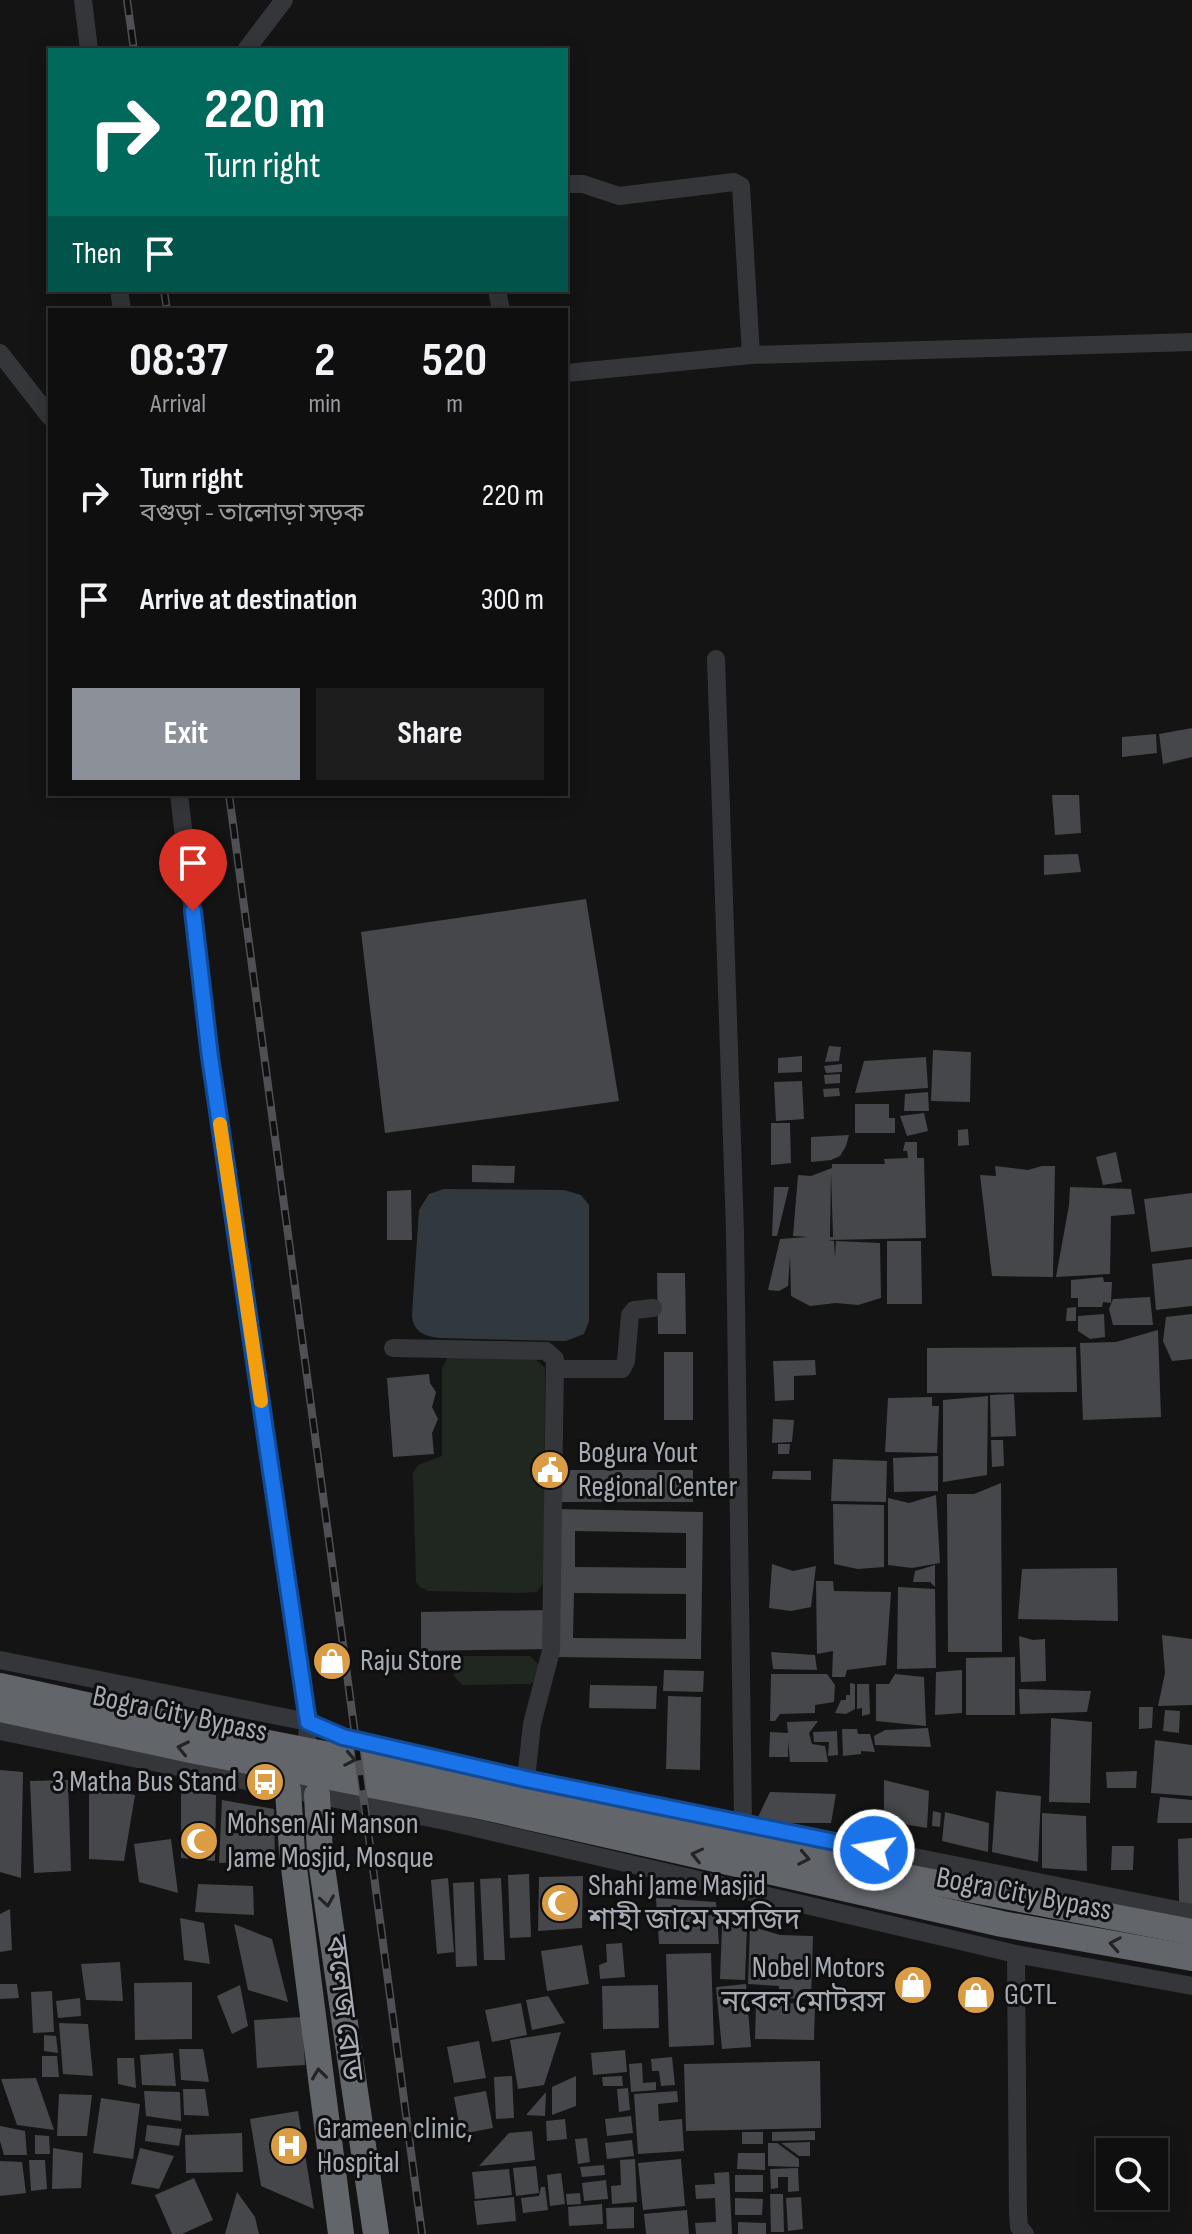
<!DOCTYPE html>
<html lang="en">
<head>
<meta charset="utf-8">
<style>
	body { margin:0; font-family:"Sofia Sans Condensed","Noto Sans Bengali",sans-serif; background:#1d1d1e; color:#f1f3f6; height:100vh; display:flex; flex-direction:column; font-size:30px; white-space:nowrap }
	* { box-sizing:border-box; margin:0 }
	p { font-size:26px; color:#9b9c9f }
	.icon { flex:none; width:44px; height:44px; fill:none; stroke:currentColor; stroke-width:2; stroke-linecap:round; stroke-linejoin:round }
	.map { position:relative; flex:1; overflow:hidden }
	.side { position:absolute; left:48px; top:308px; width:520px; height:488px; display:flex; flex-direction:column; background:#0f0f10; border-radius:0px; box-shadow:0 4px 20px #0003,0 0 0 2px #2f2f30 }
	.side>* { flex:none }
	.banner { position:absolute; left:48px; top:48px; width:520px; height:244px; border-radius:0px; box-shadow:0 4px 20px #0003,0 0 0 2px #2f2f30; background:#00695c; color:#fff; overflow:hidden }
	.tools { position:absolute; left:1096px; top:2138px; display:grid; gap:16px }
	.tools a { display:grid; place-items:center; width:72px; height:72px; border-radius:0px; background:#0f0f10; box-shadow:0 4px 20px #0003,0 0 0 2px #2f2f30; font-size:40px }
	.pin { position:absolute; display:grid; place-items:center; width:68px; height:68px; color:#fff; margin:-82px -34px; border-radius:50% 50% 50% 0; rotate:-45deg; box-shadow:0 0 8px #0007 }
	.pin .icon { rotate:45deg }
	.me { position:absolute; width:88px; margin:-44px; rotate:282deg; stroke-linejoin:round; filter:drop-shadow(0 0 6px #0008) }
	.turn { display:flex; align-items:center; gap:28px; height:168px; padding:0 24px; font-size:36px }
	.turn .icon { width:104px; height:104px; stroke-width:2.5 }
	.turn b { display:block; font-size:56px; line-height:68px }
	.then { display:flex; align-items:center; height:76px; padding:0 24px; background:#0003; gap:16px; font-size:30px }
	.eta { display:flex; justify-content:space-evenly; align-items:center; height:136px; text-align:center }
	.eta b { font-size:48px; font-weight:700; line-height:56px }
	.primary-button { display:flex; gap:16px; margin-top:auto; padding:16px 24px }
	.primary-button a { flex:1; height:92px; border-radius:0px; background:#8c9099; color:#fff; font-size:32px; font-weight:700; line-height:92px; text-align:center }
	.primary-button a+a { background:#1d1d1e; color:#f1f3f6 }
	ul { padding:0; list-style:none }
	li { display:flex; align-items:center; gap:24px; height:104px; padding:0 24px }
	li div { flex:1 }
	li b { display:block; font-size:30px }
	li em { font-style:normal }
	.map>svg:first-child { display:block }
	.green { fill:#202721 }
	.water { fill:#31393e }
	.building { fill:#46474a; fill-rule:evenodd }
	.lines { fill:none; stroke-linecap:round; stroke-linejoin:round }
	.minor { stroke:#35363a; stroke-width:18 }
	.highway { stroke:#62656a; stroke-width:26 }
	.rail-casing { stroke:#4e5054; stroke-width:8 }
	.rail { stroke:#0f0f10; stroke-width:5; stroke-dasharray:15; stroke-linecap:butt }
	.oneway { stroke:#242426 }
	.route-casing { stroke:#114b97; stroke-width:20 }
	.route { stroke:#1a73e8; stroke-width:14 }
	.slow { stroke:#f59e0b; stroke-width:14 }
	.labels { text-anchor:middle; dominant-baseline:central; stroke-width:6; stroke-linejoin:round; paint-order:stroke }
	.poi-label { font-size:30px; fill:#a7acb4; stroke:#0f0f10; text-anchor:start }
	.street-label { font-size:30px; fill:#a7acb4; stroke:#0f0f10 }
</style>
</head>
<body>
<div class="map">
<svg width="1192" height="2234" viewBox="0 0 1192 2234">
	<rect width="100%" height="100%" fill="#141415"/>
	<g class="green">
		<polygon points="448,1357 535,1359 545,1368 544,1582 537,1592 516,1593 428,1591 420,1587 416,1582 413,1473 418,1465 442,1456 442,1368"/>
		<polygon points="462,1656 530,1656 539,1665 536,1681 530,1684 462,1685 454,1676 455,1660"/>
	</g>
	<path class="water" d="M444,1189L564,1190L581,1195L589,1205V1321L584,1334L566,1341L439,1338C423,1336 413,1331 412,1315L419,1210L429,1194Z"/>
	<g class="building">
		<polygon points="1192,728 1192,757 1163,764 1159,734"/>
		<polygon points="1156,734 1157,753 1122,757 1122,737"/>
		<polygon points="1052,795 1079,795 1081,833 1055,835"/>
		<polygon points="1078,854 1081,872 1044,875 1044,855"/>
		<polygon points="586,899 619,1101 385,1133 361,932"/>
		<polygon points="829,1046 841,1047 839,1061 825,1062"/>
		<polygon points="933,1050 971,1052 970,1102 931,1101"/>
		<polygon points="802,1056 802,1072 778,1073 778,1058"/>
		<polygon points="926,1057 928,1088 855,1093 864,1061"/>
		<polygon points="842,1064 842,1072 826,1073 824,1066"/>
		<polygon points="840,1074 840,1083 825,1084 824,1075"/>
		<polygon points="802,1081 804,1119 776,1121 774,1082"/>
		<polygon points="839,1088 840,1096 824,1097 823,1089"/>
		<polygon points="928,1092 929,1111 904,1111 905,1094"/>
		<polygon points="855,1104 889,1104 889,1118 895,1118 895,1133 855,1133"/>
		<polygon points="924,1113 928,1131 907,1136 900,1116"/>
		<polygon points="771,1123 790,1123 791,1163 771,1165"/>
		<polygon points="968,1129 969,1145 958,1146 958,1130"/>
		<polygon points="849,1135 846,1146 840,1156 831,1160 811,1162 811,1137"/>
		<path d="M905,1142H917V1158H924L926,1238L828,1240L834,1241L835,1257L836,1241L880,1243L881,1298L858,1305L836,1303L810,1306L791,1296L790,1256L788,1286L779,1291L768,1290L780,1239L808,1237L793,1236L798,1175L811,1176L832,1168V1164H885L884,1159L908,1158L907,1151H903ZM831,1172L833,1237H830Z"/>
		<polygon points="1116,1152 1122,1182 1103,1185 1096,1157"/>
		<polygon points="472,1165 515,1166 514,1183 472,1182"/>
		<polygon points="995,1166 1028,1170 1042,1166 1055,1166 1053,1277 992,1276 980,1175 996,1176"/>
		<polygon points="774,1187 789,1187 777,1236 772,1236"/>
		<polygon points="1070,1187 1131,1189 1135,1214 1111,1216 1110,1274 1056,1277 1069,1205"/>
		<polygon points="411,1190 412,1240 387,1240 387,1191"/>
		<polygon points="1192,1193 1192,1247 1151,1252 1144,1199"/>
		<polygon points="887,1241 921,1241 922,1304 887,1304"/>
		<polygon points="1192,1259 1192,1306 1156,1310 1152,1264"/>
		<polygon points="657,1273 685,1273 686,1334 658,1334"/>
		<polygon points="1103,1277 1104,1282 1112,1282 1111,1303 1103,1302 1102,1307 1078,1307 1078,1298 1071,1298 1071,1280"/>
		<polygon points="1150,1297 1153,1325 1113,1325 1109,1309 1113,1299"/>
		<polygon points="1076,1307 1076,1321 1066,1321 1067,1308"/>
		<polygon points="1104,1314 1105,1337 1090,1339 1078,1331 1078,1316"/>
		<polygon points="1192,1314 1192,1359 1172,1361 1163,1341 1166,1317"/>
		<polygon points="1158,1330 1161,1417 1083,1420 1080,1343 1116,1342"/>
		<polygon points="1076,1347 1077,1392 927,1393 927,1348"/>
		<rect x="664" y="1352" width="29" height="68"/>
		<polygon points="815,1360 816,1375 794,1376 794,1400 775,1401 773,1361"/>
		<polygon points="429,1374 430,1383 436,1392 432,1407 438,1419 432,1433 434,1454 393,1457 387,1378"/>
		<polygon points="1014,1394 1016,1436 991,1437 990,1395"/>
		<polygon points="988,1396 987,1475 943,1482 943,1400"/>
		<polygon points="932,1397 932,1406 939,1406 937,1453 885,1452 888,1398"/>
		<polygon points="773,1419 794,1420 792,1442 772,1443"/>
		<polygon points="991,1440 1003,1440 1004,1466 992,1467"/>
		<polygon points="778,1444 790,1444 789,1454 778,1454"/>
		<polygon points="938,1456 938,1491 894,1492 893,1458"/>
		<polygon points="833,1459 887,1461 886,1502 831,1501"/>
		<rect x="558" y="1470" width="135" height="32"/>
		<polygon points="773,1471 811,1471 811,1480 772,1479"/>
		<polygon points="1001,1483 1002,1652 948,1652 947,1494 974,1494"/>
		<polygon points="936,1495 940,1563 912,1568 888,1565 888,1498 909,1503"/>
		<polygon points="833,1504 884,1505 884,1567 858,1569 834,1564"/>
		<path d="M558,1509L703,1512L701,1659L556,1657ZM575,1531L686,1533V1568L575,1567ZM574,1593L686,1594V1639L573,1638Z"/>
		<polygon points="772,1564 793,1571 816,1566 811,1607 791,1611 769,1608"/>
		<polygon points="935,1565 935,1587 930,1582 913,1582 915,1571"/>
		<polygon points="1117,1568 1118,1621 1018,1619 1022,1569"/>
		<polygon points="816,1581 833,1581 834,1591 891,1592 886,1665 847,1670 845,1677 832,1677 833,1651 817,1654"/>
		<polygon points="898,1587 935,1589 936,1668 897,1669"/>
		<polygon points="548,1610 549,1649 421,1651 421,1612"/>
		<polygon points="1162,1635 1192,1639 1192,1705 1158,1706 1165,1673"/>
		<polygon points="1019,1636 1033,1640 1045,1639 1046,1681 1021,1682"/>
		<polygon points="771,1652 815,1655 817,1670 773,1669"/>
		<polygon points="1015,1657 1015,1715 966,1715 966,1658"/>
		<polygon points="664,1670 704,1671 703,1692 663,1691"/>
		<polygon points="962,1670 962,1713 935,1715 936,1672"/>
		<polygon points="771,1674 827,1674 835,1685 834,1702 815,1705 815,1713 780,1714 775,1721 770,1721"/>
		<polygon points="895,1674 924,1677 926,1726 876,1721 876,1684 889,1684"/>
		<polygon points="850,1683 855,1684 855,1709 846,1714 835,1713 841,1700 846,1700 846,1695 850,1695"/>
		<polygon points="857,1684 869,1684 870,1714 862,1716 862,1708 857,1709"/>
		<polygon points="590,1685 657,1686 656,1709 589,1708"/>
		<polygon points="1019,1689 1091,1691 1087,1712 1020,1714"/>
		<polygon points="668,1696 701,1697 700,1770 666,1769"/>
		<polygon points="1139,1707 1153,1707 1152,1728 1139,1729"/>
		<polygon points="1165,1710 1180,1711 1179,1733 1163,1731"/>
		<polygon points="1051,1718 1092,1722 1090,1803 1049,1802"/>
		<polygon points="818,1721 809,1733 812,1744 825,1746 828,1762 790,1762 788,1740 788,1757 769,1757 770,1732 788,1733 787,1722"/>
		<polygon points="928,1728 931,1747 875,1745 874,1736 885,1730"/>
		<polygon points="842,1729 857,1729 858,1734 870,1734 875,1752 861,1751 861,1754 843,1756"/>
		<polygon points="837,1731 838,1755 828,1756 829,1742 814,1742 813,1732"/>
		<polygon points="1155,1740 1192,1745 1192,1796 1151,1793"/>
		<polygon points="0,1770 23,1772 21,1878 0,1872"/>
		<polygon points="1137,1771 1136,1788 1107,1788 1106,1772"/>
		<polygon points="68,1780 71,1871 34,1873 30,1781"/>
		<polygon points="884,1780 929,1791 927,1828 884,1821"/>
		<polygon points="89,1787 135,1795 124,1861 89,1859"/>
		<polygon points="181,1790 216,1795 215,1861 181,1858"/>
		<polygon points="996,1791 1041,1796 1038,1862 992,1852"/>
		<polygon points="770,1792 836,1794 831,1823 774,1823 757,1819"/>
		<polygon points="1160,1797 1192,1800 1192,1823 1157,1823"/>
		<polygon points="222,1800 274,1809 275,1861 219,1863"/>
		<polygon points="933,1811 941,1813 940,1827 932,1826"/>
		<polygon points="945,1812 989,1823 988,1852 942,1841"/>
		<polygon points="1042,1813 1086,1816 1087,1871 1042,1868"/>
		<polygon points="1192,1838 1192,1904 1179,1903 1178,1839"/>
		<polygon points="171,1839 178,1893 139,1882 134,1844"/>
		<polygon points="1112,1846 1134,1846 1133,1870 1111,1870"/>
		<polygon points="529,1874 531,1937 510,1938 508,1875"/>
		<polygon points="583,1876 582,1928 538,1931 539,1877"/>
		<polygon points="448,1878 454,1952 437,1954 431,1880"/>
		<polygon points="501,1878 505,1960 484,1960 480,1879"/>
		<polygon points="474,1882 477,1966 456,1967 453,1883"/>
		<polygon points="198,1884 253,1886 254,1915 195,1912"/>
		<polygon points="656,1898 716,1902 719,1944 659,1944"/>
		<polygon points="10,1909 12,1950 0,1952 0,1914"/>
		<polygon points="180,1918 204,1923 210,1964 184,1960"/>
		<polygon points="234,1924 272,1939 288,2002 248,1990"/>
		<polygon points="722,1926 747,1927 745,1980 720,1979"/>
		<polygon points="750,1926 780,1935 813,1936 811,1999 778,1998 779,1986 748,1984"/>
		<polygon points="622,1943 625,1977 600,1979 599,1965 607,1962 606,1944"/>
		<polygon points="582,1945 589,1984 547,1991 541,1951"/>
		<polygon points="711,1953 714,2045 669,2047 666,1954"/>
		<polygon points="120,1962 123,2001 86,2000 81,1964"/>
		<polygon points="192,1982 192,2039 135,2040 134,1983"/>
		<polygon points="0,1984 17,1984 19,1998 0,1999"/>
		<polygon points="746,1984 751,2047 722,2049 716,1987"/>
		<polygon points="240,1985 248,2026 232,2034 217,1996"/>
		<polygon points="658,1985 659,2028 603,2029 602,1986"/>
		<polygon points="52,1991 54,2032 33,2033 31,1992"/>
		<polygon points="548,1996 565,2023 532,2030 526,2000"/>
		<polygon points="80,1998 81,2016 58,2018 56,2001"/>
		<polygon points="756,2002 815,2004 814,2040 755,2039"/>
		<polygon points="521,2003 527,2035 492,2042 485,2010"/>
		<polygon points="302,2017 305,2065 257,2068 254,2020"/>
		<polygon points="59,2023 88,2024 93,2076 63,2074"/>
		<polygon points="561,2032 544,2085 518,2089 510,2040"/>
		<polygon points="44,2035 56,2036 58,2053 44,2051"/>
		<polygon points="479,2041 486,2078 454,2083 447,2047"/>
		<polygon points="179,2049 203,2049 209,2082 181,2080"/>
		<polygon points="625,2050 627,2072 593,2075 591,2053"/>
		<polygon points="173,2053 176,2086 142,2085 140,2055"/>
		<polygon points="42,2056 57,2056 59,2077 42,2077"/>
		<polygon points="672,2057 675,2085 661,2086 659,2071 652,2071 651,2059"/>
		<polygon points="117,2058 134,2058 136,2088 118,2084"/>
		<polygon points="820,2061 821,2128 686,2131 684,2064"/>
		<polygon points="642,2063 643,2083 656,2082 656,2090 631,2092 629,2064"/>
		<polygon points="512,2076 514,2118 496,2119 494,2077"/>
		<polygon points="576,2076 576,2106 552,2115 552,2087"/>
		<polygon points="622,2076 623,2086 603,2086 602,2077"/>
		<polygon points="36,2078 54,2130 17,2125 1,2079"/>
		<polygon points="628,2088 630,2110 619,2112 617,2089"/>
		<polygon points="183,2089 205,2089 209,2116 184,2115"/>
		<polygon points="144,2091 180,2092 181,2121 146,2116"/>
		<polygon points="486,2091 493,2128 461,2134 454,2097"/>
		<polygon points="677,2091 678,2102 658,2104 659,2121 682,2119 684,2151 638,2154 634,2094"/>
		<polygon points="546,2092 545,2116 526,2115"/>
		<polygon points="59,2094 92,2095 87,2136 57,2136"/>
		<polygon points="101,2098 140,2104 133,2159 93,2153"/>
		<polygon points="298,2111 314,2209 261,2186 250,2119"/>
		<polygon points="631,2116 633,2133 607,2136 605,2119"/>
		<polygon points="565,2119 567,2139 547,2141 546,2121"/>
		<polygon points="147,2125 182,2129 179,2146 145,2141"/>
		<polygon points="0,2126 25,2131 27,2155 4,2155 0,2141"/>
		<polygon points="532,2131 535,2160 479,2166 509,2133"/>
		<polygon points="815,2131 815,2140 772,2141 772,2132"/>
		<rect x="742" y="2132" width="21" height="12"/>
		<polygon points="242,2133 243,2172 186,2173 185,2135"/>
		<polygon points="35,2135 49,2136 50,2154 35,2154"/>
		<polygon points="587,2138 590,2162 578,2164 575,2139"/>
		<polygon points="632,2140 634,2156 607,2159 605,2143"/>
		<polygon points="810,2142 810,2156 799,2156 781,2143"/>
		<polygon points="768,2143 777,2143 799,2159 799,2167 768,2166"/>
		<polygon points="53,2148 83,2153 81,2188 52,2189"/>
		<polygon points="140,2148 174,2156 159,2189 131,2184"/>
		<polygon points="738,2153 765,2153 765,2170 737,2169"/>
		<polygon points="635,2159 637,2202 612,2204 611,2186 621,2185 620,2160"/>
		<polygon points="681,2159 685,2206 643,2210 638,2163"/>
		<polygon points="29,2160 45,2160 47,2189 31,2191"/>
		<polygon points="0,2161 22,2162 26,2193 0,2196"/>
		<polygon points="604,2165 605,2175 582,2177 580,2167"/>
		<polygon points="536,2166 539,2193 516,2196 513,2168"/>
		<polygon points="798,2168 799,2191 788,2192 788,2177 778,2177 778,2188 771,2189 770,2169"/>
		<polygon points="509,2169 512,2195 475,2199 472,2172"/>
		<polygon points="729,2172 732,2234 696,2234 695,2223 716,2222 715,2198 696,2199 695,2185 715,2184 714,2173"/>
		<polygon points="561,2173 565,2204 550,2206 547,2175"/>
		<rect x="735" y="2175" width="28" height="17"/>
		<polygon points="194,2178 213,2220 182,2234 172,2234 155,2195"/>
		<polygon points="606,2180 608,2199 584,2201 582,2183"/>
		<polygon points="541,2187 545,2187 548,2210 523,2213 521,2198 539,2196"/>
		<polygon points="237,2192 255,2217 259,2234 225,2234"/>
		<polygon points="580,2193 581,2204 567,2205 566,2194"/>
		<polygon points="770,2194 783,2194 784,2232 771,2232"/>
		<polygon points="514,2197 516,2221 477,2225 474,2201"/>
		<polygon points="801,2197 803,2229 788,2231 786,2198"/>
		<polygon points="735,2198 763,2199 762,2215 735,2215"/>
		<polygon points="602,2204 603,2224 569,2226 568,2207"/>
		<polygon points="634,2207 634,2228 607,2229 606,2208"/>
		<polygon points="687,2210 689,2234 646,2234 644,2214"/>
		<polygon points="738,2222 766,2223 766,2234 738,2234"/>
	</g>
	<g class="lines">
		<g class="minor">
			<polyline points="83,0 89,50"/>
			<polyline points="246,50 284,0"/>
			<polyline points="566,184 583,184 619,196 734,182 741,186 751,355"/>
			<polyline points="119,290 122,310"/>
			<polyline points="497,290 501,310"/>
			<polyline points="0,353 50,417"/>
			<polyline points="566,373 751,355 1192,342"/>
			<polyline points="716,659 735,1231 743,1824"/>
			<polyline points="179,794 210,1057 308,1722 306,1762"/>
			<polyline points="393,1348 546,1351 555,1359 551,1651 532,1724 526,1779"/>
			<polyline points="555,1369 622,1369 626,1361 630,1315 634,1310 653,1308"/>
			<polyline points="0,1660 308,1722 343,1737 526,1779 1192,1913"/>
			<polyline points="0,1731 450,1822 1016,1954 1192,1986"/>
			<polyline points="1016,1954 1018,2214 1019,2227 1025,2234"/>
		</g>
		<g class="highway">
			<polyline points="0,1686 181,1726 482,1785 770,1851 1192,1932"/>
			<polyline points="0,1709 191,1750 480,1806 1002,1924 1192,1958"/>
			<polyline points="288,1790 292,1852 341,2234"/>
			<polyline points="317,1795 320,1854 376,2234"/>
		</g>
		<g class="rail-casing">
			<g id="rail">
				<polyline points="127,0 134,50"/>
				<polyline points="164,290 167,310"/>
				<polyline points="229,794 422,2234"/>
			</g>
		</g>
		<use href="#rail" class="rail"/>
	</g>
	<defs><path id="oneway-chevron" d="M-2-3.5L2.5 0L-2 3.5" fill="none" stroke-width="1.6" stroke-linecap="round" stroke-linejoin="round" transform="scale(2)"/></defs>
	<g class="oneway">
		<use href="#oneway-chevron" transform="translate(183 1748) rotate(-168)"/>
		<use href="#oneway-chevron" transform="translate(350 1759) rotate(11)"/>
		<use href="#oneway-chevron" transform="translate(697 1855) rotate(-167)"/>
		<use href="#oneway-chevron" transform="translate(804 1858) rotate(11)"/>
		<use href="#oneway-chevron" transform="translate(327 1901) rotate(81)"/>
		<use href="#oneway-chevron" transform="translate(1115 1944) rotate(-170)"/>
		<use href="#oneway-chevron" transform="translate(319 2074) rotate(-97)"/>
	</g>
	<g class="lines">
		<g class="route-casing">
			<polyline id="route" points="193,911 210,1057 308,1722 343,1737 526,1779 874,1850"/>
		</g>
		<use href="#route" class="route"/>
		<polyline class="slow" points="220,1124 261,1401"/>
	</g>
	<defs>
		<g id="civic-disc" transform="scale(2)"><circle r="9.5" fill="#db9c46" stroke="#0f0f10"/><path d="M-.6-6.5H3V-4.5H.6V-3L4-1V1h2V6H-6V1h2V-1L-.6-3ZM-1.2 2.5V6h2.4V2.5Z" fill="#fff"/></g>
		<g id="shop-disc" transform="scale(2)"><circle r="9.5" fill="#db9c46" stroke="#0f0f10"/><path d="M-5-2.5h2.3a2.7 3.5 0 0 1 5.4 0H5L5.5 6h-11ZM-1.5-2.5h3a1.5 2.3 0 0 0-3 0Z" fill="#fff"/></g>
		<g id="bus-disc" transform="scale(2)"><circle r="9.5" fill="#db9c46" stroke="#0f0f10"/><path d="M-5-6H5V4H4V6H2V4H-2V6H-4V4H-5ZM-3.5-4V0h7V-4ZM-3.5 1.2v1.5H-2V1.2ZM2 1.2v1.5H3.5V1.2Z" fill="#fff"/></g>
		<g id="mosque-disc" transform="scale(2)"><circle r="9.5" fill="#db9c46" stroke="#0f0f10"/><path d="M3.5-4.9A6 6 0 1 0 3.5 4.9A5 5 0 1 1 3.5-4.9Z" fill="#fff"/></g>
		<g id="hospital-disc" transform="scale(2)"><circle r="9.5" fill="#db9c46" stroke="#0f0f10"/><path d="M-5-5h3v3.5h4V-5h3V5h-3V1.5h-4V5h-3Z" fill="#fff"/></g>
	</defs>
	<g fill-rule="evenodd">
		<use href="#civic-disc" x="550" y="1470"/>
		<use href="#shop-disc" x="332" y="1661"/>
		<use href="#bus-disc" x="265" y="1782"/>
		<use href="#mosque-disc" x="199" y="1841"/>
		<use href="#mosque-disc" x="560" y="1903"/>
		<use href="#shop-disc" x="913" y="1985"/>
		<use href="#shop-disc" x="976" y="1995"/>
		<use href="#hospital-disc" x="289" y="2146"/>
	</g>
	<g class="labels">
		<g class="poi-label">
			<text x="578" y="1453">Bogura Yout<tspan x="578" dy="34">Regional Center</tspan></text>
			<text x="360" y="1661">Raju Store</text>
			<text x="237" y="1782" text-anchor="end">3 Matha Bus Stand</text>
			<text x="227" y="1824">Mohsen Ali Manson<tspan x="227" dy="34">Jame Mosjid, Mosque</tspan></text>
			<text x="588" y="1886">Shahi Jame Masjid<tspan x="588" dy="34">শাহী জামে মসজিদ</tspan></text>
			<text x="885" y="1968" text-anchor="end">Nobel Motors<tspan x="885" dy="34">নবেল মোটরস</tspan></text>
			<text x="1004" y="1995">GCTL</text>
			<text x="317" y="2129">Grameen clinic,<tspan x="317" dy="34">Hospital</tspan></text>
		</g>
		<g class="street-label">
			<text transform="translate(180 1714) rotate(12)">Bogra City Bypass</text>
			<text transform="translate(1024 1894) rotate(11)">Bogra City Bypass</text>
			<text transform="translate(344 2008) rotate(83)">কলেজ রোড</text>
		</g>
	</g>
</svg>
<div class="tools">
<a><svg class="icon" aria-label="search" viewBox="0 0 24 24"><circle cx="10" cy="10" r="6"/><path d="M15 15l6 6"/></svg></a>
</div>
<div class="pin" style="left:193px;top:911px;background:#d93025"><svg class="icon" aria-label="arrive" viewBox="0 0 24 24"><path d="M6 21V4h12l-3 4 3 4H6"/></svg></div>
<svg class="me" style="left:874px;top:1850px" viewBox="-20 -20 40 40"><circle r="17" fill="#1a73e8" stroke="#fff" stroke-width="3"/><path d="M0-11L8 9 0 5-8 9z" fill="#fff"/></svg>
<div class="banner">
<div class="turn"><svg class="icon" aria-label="right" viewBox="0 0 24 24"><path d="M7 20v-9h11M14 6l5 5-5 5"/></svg><div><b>220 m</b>Turn right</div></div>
<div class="then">Then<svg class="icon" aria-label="arrive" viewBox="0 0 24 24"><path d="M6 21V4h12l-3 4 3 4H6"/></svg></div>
</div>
<section class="side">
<div class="eta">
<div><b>08:37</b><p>Arrival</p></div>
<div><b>2</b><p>min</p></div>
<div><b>520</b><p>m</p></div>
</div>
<ul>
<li><svg class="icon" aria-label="right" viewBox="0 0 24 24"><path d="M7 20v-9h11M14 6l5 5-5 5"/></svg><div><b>Turn right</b><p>বগুড়া - তালোড়া সড়ক</p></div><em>220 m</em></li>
<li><svg class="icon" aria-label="arrive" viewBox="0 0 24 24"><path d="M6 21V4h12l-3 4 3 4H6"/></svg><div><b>Arrive at destination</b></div><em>300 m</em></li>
</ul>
<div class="primary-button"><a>Exit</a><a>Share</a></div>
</section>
</div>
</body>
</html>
